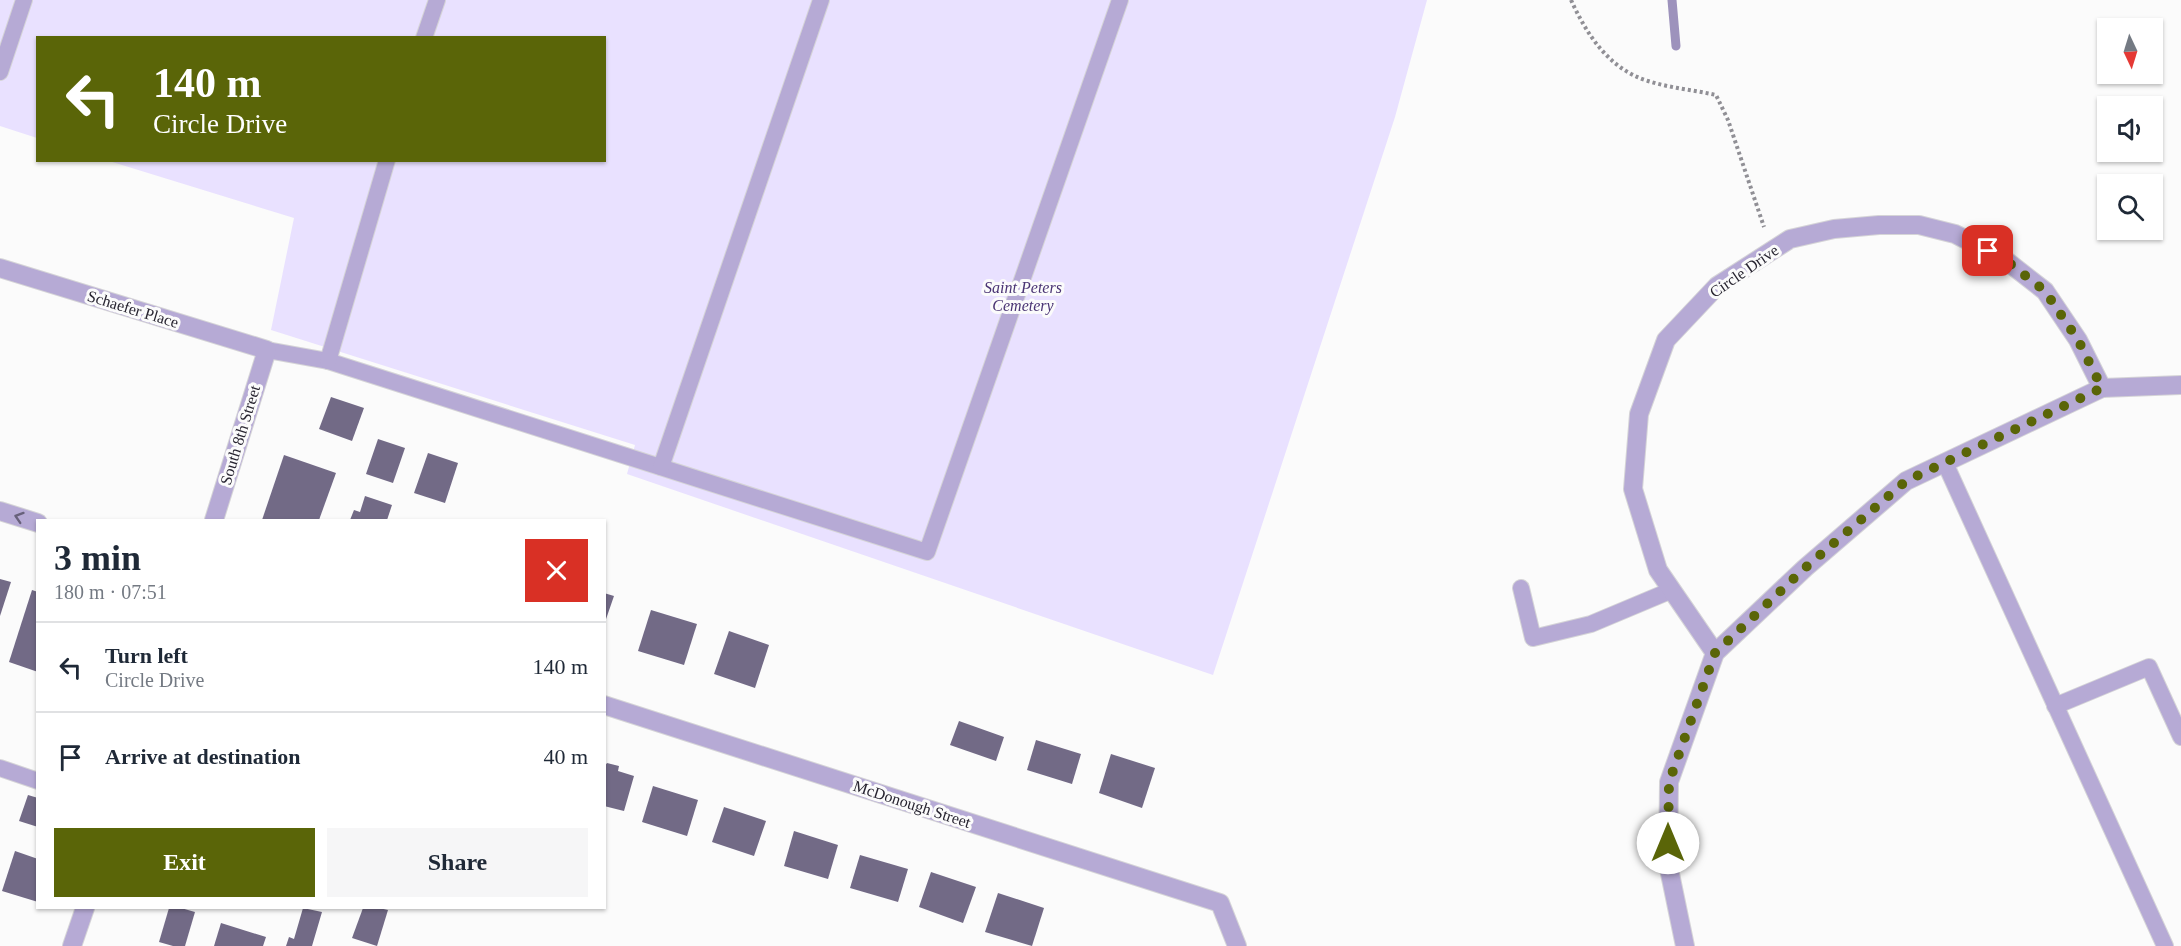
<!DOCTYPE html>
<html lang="en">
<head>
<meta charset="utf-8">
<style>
	body { margin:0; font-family:"Times New Roman",serif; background:#f6f6f7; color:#1f2937; height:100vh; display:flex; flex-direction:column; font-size:22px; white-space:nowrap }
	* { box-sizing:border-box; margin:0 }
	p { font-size:20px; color:#747a83 }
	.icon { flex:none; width:33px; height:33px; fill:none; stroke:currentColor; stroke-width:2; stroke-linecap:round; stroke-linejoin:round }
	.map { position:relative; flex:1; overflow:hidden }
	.details { position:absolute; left:36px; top:519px; width:570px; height:390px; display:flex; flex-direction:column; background:#fff; border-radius:0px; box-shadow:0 2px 4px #0004 }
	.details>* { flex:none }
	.guide { position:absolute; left:36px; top:36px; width:570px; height:126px; border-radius:0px; box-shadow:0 2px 4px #0004; background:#5a6508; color:#fff; overflow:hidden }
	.needle { width:39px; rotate:176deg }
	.buttons { position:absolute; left:2097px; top:18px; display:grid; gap:12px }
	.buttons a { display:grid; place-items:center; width:66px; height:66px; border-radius:0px; background:#fff; box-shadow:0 2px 4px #0004; font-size:30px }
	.pin { position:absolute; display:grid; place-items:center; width:51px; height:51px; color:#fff; margin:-26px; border-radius:12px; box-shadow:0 3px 9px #0006 }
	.me { position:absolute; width:66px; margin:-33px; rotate:0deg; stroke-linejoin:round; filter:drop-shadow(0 0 4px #0008) }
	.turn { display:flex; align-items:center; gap:21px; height:126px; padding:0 18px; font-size:27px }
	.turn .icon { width:78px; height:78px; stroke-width:2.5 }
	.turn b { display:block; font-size:42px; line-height:51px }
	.round { display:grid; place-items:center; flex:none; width:63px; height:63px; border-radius:0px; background:#f6f6f7 }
	.head { display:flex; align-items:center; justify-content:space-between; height:102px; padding:0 18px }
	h1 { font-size:36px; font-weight:700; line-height:45px }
	.action { display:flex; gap:12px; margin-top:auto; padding:12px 18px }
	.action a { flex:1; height:69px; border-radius:0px; background:#5a6508; color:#fff; font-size:24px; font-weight:700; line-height:69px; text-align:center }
	.action a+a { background:#f6f6f7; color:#1f2937 }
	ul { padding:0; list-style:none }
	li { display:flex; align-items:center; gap:18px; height:90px; padding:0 18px; border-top:2px solid #e0e1e3 }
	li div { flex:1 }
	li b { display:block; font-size:22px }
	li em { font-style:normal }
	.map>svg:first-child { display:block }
	.green { fill:#e9e1ff }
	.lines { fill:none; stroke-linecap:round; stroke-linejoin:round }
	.stream { stroke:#9d92bc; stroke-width:9 }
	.building { fill:#726a86 }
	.lane-casing { stroke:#d5d4d7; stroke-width:18 }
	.street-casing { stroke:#d5d4d7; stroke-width:20 }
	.path { stroke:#908f95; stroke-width:4; stroke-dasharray:3 3; stroke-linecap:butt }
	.lane { stroke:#b6aad5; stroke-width:16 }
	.street { stroke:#b6aad5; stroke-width:18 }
	.oneway { stroke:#68617b }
	.route { stroke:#5a6508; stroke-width:10; stroke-dasharray:0 18 }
	.labels { text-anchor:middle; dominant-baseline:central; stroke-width:6; stroke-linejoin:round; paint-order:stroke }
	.street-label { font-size:16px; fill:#282531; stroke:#fbfbfb }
	.park-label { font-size:16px; font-style:italic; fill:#4a3474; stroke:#fbfbfb }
</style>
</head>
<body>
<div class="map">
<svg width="2181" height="946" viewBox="0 0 2181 946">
	<rect width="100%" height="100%" fill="#fbfbfb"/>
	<polygon class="green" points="0,0 1427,0 1395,117 1213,675 627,474 635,445 271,330 294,218 109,161 604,160 604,38 38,38 37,138 0,126"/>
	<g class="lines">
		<polyline class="stream" points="1672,0 1676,46"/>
	</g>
	<g class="building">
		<polygon points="331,397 364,408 352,441 319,429"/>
		<polygon points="378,439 405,448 393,483 366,474"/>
		<polygon points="428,453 458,463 445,503 414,493"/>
		<polygon points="284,455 336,473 319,520 262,520"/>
		<polygon points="365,496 392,505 387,520 350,520 354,510 360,512"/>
		<polygon points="0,579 11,582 0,616"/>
		<polygon points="32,590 38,592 38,672 9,662"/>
		<polygon points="604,593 614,596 605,622 604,622"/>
		<polygon points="651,610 697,624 684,665 638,651"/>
		<polygon points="729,631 769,645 755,688 714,674"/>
		<polygon points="959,721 1004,737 996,761 950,745"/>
		<polygon points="1036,740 1081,754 1072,784 1027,770"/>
		<polygon points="1111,754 1155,768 1142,808 1099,793"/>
		<polygon points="607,763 619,766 618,771 634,776 624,811 604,806 604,767"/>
		<polygon points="653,786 698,800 687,836 642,822"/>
		<polygon points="28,795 38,798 38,827 19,821"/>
		<polygon points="724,807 766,821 754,856 712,842"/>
		<polygon points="794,831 838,845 828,879 784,866"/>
		<polygon points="15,851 38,859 38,902 2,891"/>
		<polygon points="860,855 908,869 898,902 850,888"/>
		<polygon points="931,872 976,887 963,923 919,907"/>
		<polygon points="998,893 1044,908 1032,946 985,932"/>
		<polygon points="169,908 181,908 195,912 185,946 173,946 159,942"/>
		<polygon points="303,908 322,912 312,946 286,946 289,937 294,939"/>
		<polygon points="363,908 379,908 388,910 377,946 352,938"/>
		<polygon points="221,923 266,937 263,946 214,946"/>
	</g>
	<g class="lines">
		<g class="lane-casing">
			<g id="lane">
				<polyline points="424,38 437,0"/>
				<polyline points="0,72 24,0"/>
				<polyline points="267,350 328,361 927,552 1120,0"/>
				<polyline points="328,361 387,160"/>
				<polyline points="1945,463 2165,946"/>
				<polyline points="661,467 821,0"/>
				<polyline points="1521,588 1533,638 1591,624 1672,590"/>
				<polyline points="2055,706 2149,667 2181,737"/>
				<polyline points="0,768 38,781"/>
			</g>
		</g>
		<g class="street-casing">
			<g id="street">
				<polyline points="0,268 267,350 214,520"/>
				<polyline points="0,511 38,523"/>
				<polyline points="1715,653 1658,570 1633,489 1639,414 1666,340 1717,286 1790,239 1834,229 1879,225 1919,225 1955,234 2004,259 2045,291 2078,340 2102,388"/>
				<polyline points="604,705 1220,903 1237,946"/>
				<polyline points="72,946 85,908"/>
				<polyline points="1685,946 1668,864 1669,782 1715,653 1805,568 1906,481 2102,388 2181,385"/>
			</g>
		</g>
		<path class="path" d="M1571,0C1587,35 1609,69 1648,81C1670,88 1694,90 1716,95L1728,120L1764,227"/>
		<use href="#lane" class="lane"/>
		<use href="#street" class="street"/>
	</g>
	<defs><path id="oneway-chevron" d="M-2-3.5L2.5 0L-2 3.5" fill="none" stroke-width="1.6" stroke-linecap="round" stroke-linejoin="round" transform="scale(1.5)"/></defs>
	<use class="oneway" href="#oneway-chevron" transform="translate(19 517) rotate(-162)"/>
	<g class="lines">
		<polyline class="route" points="1668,843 1669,782 1715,653 1805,568 1906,481 2102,388 2078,340 2045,291 2004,259 1988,251"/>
	</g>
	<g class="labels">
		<g class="street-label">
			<text transform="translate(1744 271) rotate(-35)">Circle Drive</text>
			<text transform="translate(133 309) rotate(17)">Schaefer Place</text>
			<text transform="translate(240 435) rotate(-73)">South 8th Street</text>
			<text transform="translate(912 804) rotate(18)">McDonough Street</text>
		</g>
		<g class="park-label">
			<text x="1023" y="287">Saint Peters<tspan x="1023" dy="18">Cemetery</tspan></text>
		</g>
	</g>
</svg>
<div class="buttons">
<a><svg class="needle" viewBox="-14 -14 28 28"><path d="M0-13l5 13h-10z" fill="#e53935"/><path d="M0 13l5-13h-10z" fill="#747a83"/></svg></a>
<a><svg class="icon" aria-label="sound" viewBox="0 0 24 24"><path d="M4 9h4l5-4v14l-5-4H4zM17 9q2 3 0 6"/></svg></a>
<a><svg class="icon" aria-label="search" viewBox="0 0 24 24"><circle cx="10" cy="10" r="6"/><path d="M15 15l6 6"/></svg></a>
</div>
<div class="pin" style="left:1988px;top:251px;background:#d93025"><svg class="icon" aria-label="arrive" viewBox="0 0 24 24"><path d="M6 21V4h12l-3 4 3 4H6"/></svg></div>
<svg class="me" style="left:1668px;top:843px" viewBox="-20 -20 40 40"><circle r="19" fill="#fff"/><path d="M0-13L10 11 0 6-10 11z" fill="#5a6508"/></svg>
<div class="guide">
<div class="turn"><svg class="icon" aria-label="left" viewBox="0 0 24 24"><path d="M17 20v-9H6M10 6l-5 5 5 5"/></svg><div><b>140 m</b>Circle Drive</div></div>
</div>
<section class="details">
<div class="head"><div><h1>3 min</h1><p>180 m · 07:51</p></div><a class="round" style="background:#d93025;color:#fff"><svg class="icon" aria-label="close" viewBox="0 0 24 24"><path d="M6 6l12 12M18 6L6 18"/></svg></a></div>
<ul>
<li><svg class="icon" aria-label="left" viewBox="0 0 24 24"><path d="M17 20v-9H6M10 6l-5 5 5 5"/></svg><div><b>Turn left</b><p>Circle Drive</p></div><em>140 m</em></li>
<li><svg class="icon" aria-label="arrive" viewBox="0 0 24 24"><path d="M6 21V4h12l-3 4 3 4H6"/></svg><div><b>Arrive at destination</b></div><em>40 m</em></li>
</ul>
<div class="action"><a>Exit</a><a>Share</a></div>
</section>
</div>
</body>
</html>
